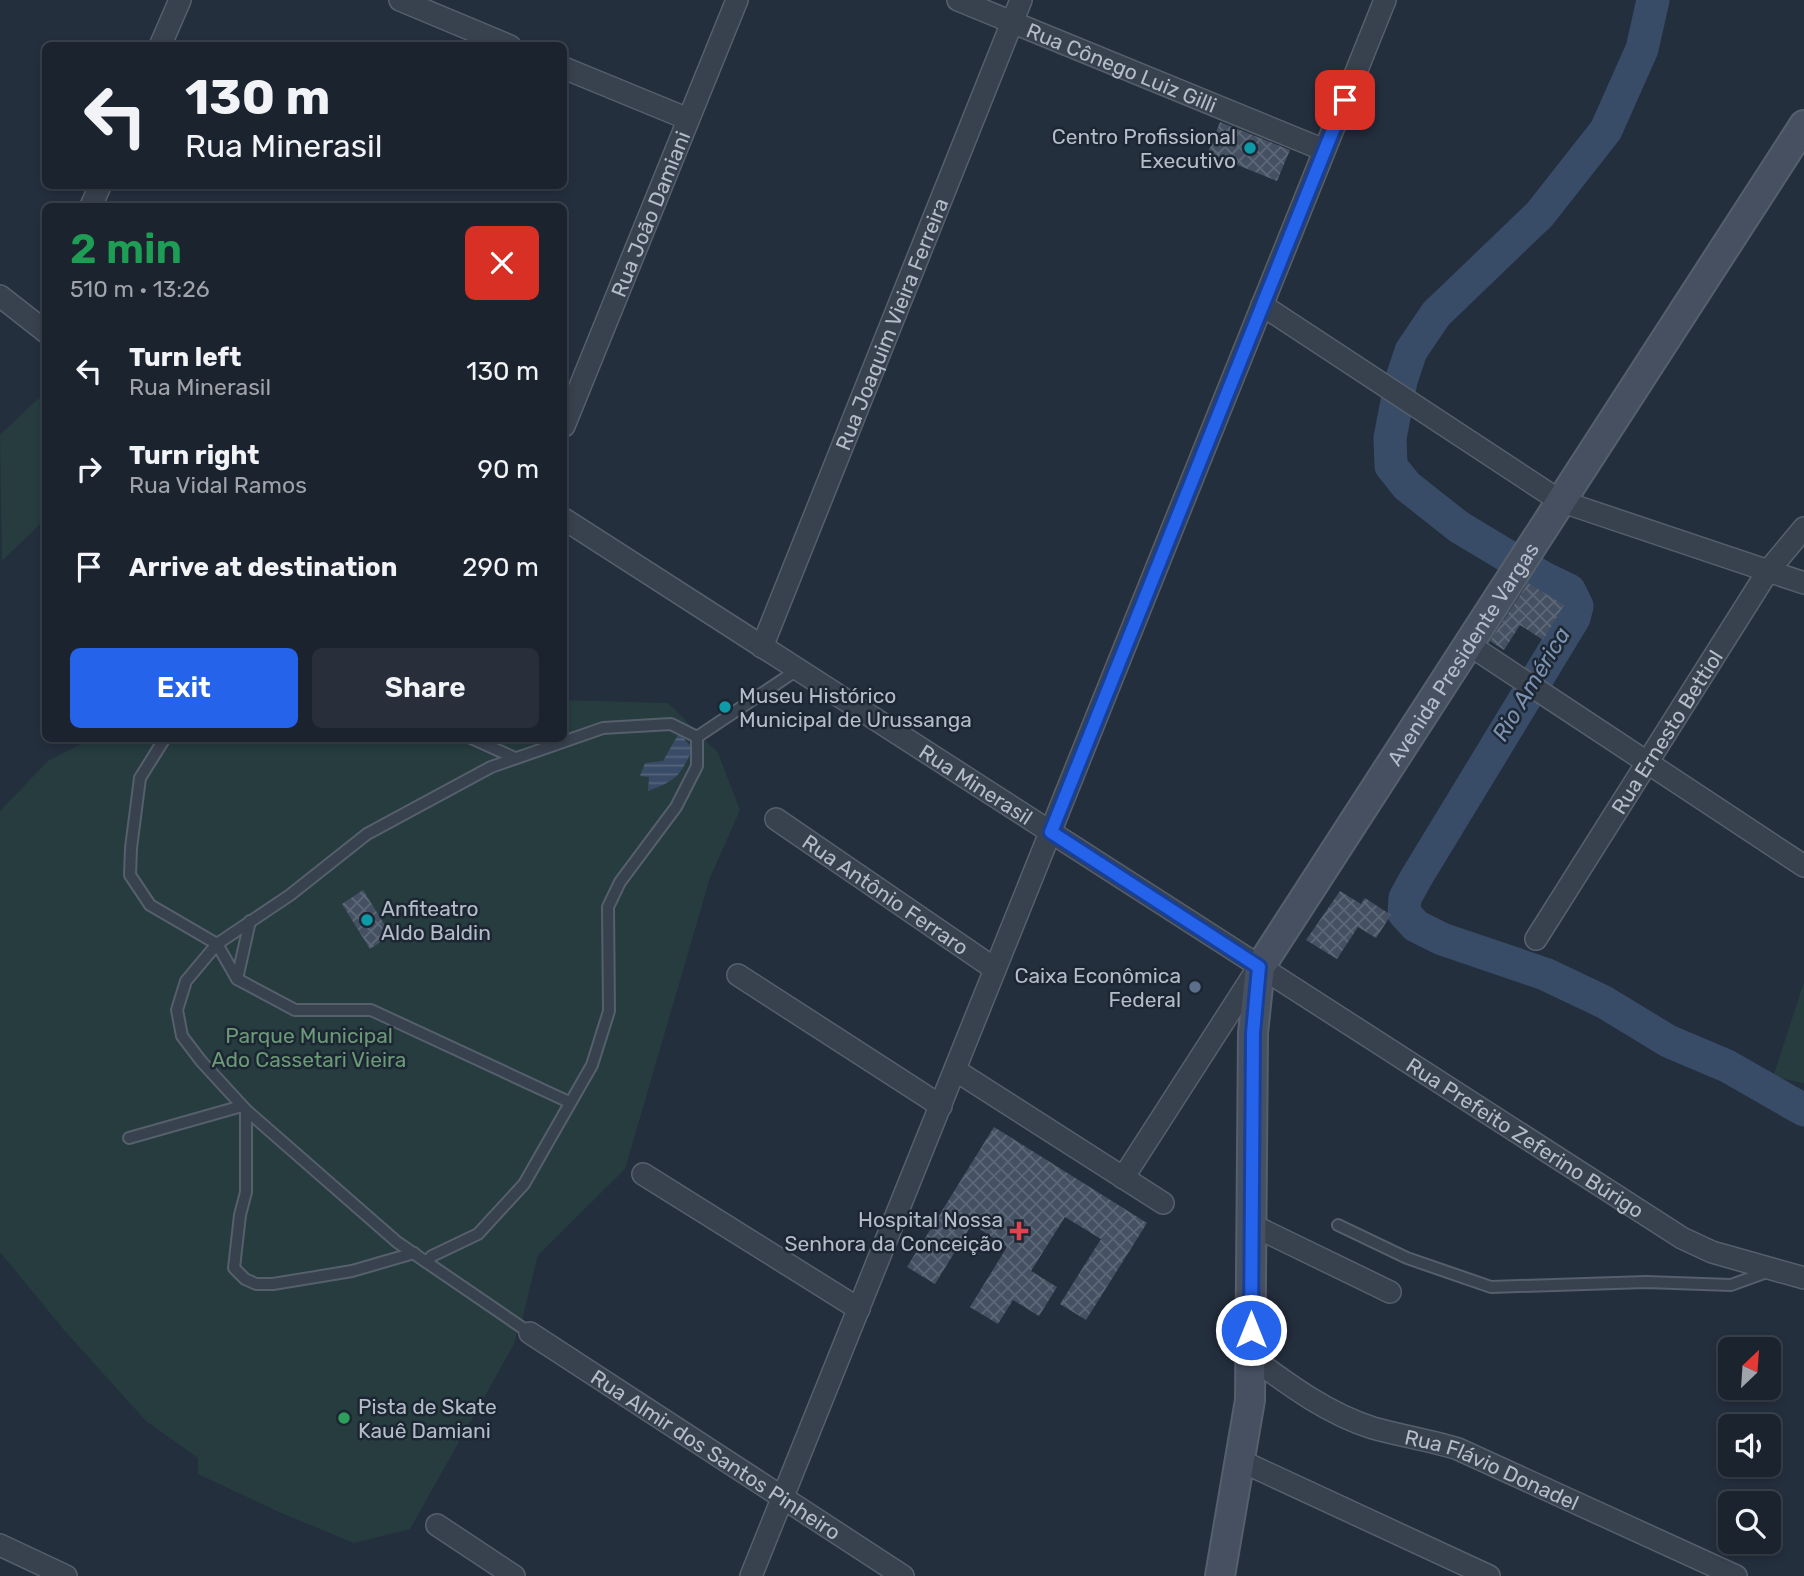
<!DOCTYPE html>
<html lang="en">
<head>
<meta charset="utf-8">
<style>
	body { margin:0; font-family:Rubik,sans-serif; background:#282f3a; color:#f1f3f6; height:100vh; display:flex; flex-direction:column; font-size:26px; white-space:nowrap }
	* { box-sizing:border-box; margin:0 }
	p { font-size:23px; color:#a0a4aa }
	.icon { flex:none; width:38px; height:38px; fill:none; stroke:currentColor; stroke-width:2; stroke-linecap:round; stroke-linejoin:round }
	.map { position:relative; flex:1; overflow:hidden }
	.side { position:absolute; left:42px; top:203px; width:525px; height:539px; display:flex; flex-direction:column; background:#1b232e; border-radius:10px; box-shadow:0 4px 10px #0003,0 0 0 2px #39404a }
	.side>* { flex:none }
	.banner { position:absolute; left:42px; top:42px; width:525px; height:147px; border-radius:10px; box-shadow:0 4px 10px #0003,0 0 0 2px #39404a; background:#1b232e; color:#f1f3f6; overflow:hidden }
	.needle { width:46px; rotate:25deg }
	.controls { position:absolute; left:1718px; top:1337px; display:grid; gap:14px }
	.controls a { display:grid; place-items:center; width:63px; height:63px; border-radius:10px; background:#1b232e; box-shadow:0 4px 10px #0003,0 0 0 2px #39404a; font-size:35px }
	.pin { position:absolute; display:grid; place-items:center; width:60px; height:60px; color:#fff; margin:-30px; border-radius:14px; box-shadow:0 4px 10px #0006 }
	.me { position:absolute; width:77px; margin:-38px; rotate:0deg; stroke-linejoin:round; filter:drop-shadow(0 0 5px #0008) }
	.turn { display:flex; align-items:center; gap:24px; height:147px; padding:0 28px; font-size:32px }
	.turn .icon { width:91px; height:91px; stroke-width:2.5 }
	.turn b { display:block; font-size:49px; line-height:60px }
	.round { display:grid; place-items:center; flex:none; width:74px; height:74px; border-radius:10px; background:#282f3a }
	.head { display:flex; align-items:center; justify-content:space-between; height:119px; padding:0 28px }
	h1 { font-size:42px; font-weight:600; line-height:52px; color:#1e9e55 }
	.cta { display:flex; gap:14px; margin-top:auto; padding:14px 28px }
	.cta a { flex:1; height:80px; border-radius:10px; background:#2563eb; color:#fff; font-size:28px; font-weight:600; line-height:80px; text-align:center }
	.cta a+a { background:#282f3a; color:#f1f3f6 }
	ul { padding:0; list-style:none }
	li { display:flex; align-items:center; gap:21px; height:98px; padding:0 28px }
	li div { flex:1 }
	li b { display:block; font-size:26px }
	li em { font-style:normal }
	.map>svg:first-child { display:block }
	.green { fill:#263c3f }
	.water { fill:url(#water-rules) }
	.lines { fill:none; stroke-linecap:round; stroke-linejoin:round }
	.river { stroke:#394c67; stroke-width:33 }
	.building { fill:url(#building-cross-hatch) }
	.lane-casing { stroke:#565f6c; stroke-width:14 }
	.street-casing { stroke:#565f6c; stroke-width:24 }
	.secondary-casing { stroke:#565f6c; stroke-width:32 }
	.lane { stroke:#38414e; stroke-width:10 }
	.street { stroke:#38414e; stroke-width:21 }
	.secondary { stroke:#465061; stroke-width:28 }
	.route-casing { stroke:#184099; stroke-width:18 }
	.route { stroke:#2563eb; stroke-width:12 }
	.culture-dot { fill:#0f9aa8; stroke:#1d2633; stroke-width:2.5 }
	.service-dot { fill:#5c6f8a; stroke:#1d2633; stroke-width:2.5 }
	.health-dot { fill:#e0444e; stroke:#1d2633; stroke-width:2.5 }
	.leisure-dot { fill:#2e9e5b; stroke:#1d2633; stroke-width:2.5 }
	.labels { text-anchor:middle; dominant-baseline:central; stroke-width:5; stroke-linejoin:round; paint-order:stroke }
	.street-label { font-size:21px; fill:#b4bcc9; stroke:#1d2633 }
	.poi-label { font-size:21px; fill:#b4bcc9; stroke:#1d2633; text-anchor:end }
	.park-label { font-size:21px; fill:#6b9a76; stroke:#1d2633 }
	.water-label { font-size:23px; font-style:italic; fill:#7c92b1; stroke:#1d2633 }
</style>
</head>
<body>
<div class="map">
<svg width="1804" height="1576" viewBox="0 0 1804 1576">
	<defs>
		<pattern id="water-rules" width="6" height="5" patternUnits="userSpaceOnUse" patternTransform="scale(1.75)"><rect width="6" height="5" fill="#394c67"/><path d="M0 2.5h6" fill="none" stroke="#53647b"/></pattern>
		<pattern id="building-cross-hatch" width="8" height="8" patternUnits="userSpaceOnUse" patternTransform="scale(1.75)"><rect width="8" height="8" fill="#455162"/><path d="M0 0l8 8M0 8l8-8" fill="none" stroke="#5d6877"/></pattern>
	</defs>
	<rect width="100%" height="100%" fill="#242f3e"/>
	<g class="green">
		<polygon points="39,398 45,405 45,519 2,561 0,435"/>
		<polygon points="564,700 668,703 718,753 740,810 710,878 625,1169 538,1255 522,1320 513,1346 410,1529 354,1543 279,1512 198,1474 198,1458 146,1421 64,1330 0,1252 0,811 48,761 90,739 564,738"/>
		<polygon points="1804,982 1804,1083 1773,1077"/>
	</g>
	<path class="water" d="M679,733L693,749C679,776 678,780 648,791L649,777L640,776L645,763L663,761Z"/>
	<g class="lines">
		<polyline class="river" points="1653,0 1642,49 1606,130 1540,214 1436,314 1411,351 1401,381 1390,438 1391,466 1407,486 1459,527 1542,577 1569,590 1577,606 1574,618 1416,878 1405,898 1404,913 1416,926 1442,939 1545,974 1604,1002 1668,1041 1727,1066 1804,1110"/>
	</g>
	<g class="building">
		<polygon points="1220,122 1290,150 1277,181 1208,153"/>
		<polygon points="1528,583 1564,605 1543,640 1520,625 1504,650 1490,641"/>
		<polygon points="363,890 391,935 370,949 342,904"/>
		<polygon points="1340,891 1361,904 1365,898 1391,915 1376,938 1358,927 1337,959 1306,940"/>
		<polygon points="994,1127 1147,1223 1086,1320 1060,1304 1101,1239 1065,1217 1031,1271 1057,1287 1039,1316 1013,1300 998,1324 970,1307 1007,1247 972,1224 935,1284 907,1267"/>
	</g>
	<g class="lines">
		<g class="lane-casing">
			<g id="lane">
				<polyline points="165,738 140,778 131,848 130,875 150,905 217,944 237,979 295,1010 371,1010 569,1102"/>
				<polyline points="471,738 515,758"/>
				<polyline points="237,979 250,921"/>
				<polyline points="246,1110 246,1192 240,1215 234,1268 245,1279 256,1284 273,1284 352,1271 414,1253"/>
				<polyline points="129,1138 242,1106"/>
				<polyline points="1338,1225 1407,1258 1491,1287 1646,1282 1731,1285 1767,1272"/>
				<polyline points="426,1262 432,1256 478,1234 524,1184 592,1065 609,1011 608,907 620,882 676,807 697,766 697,737"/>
				<polyline points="530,1333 397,1242 246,1110 201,1061 182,1036 177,1010 186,981 217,944 290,895 367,834 491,767 603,728 671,724 697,737 797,670"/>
			</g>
		</g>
		<g class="street-casing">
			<g id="street">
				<polyline points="400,0 510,46"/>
				<path id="s1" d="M958,0L1324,150"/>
				<polyline points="160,46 180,0"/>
				<polyline points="564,68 688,119"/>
				<polyline points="91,206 100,186"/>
				<polyline points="0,296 46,332"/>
				<polyline points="1262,305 1560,501 1804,583"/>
				<path id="s2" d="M564,426L737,0"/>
				<path id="s3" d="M564,519L1682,1238L1712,1252L1804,1278"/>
				<polyline points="1468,644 1804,866"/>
				<path id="s4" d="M762,647L1021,0"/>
				<path id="s5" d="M776,819L995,969"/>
				<path id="s6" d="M1536,939L1768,571L1804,528"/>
				<polyline points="738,975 941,1106"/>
				<polyline points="955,1070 1163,1203"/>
				<polyline points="643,1174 859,1309"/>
				<polyline points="1123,1178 1258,968"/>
				<polyline points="1252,1225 1390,1292"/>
				<path id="s7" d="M530,1333L903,1576"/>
				<path id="s8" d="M1251,1357C1289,1385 1328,1414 1373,1428C1401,1436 1430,1440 1458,1449L1736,1576"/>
				<polyline points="1241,1461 1489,1576"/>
				<polyline points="437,1525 514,1576"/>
				<polyline points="0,1545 66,1576"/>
				<polyline points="751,1576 1385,0"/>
			</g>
		</g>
		<g class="secondary-casing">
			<g id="secondary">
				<path id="s9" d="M1220,1576L1250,1400L1253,1033L1260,967L1804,125"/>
			</g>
		</g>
		<use href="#lane" class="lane"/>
		<use href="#street" class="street"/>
		<use href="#secondary" class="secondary"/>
	</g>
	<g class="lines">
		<g class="route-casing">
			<polyline id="route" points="1251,1330 1253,1033 1259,967 1051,832 1345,100"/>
		</g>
		<use href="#route" class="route"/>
	</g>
	<g class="culture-dot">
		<circle cx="1250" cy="148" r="7"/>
		<circle cx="725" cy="707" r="7"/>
		<circle cx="367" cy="920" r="7"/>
	</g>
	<circle class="service-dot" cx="1195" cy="987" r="7"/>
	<path class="health-dot" d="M1015.5 1220.5h7v7h7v7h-7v7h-7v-7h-7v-7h7z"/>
	<circle class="leisure-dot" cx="344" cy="1418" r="7"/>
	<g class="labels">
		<g class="street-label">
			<text stroke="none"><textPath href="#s1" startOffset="177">Rua Cônego Luiz Gilli</textPath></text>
			<text stroke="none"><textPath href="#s2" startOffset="229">Rua João Damiani</textPath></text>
			<text stroke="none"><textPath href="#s4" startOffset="348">Rua Joaquim Vieira Ferreira</textPath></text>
			<text stroke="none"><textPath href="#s9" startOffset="985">Avenida Presidente Vargas</textPath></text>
			<text stroke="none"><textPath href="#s6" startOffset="245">Rua Ernesto Bettiol</textPath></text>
			<text stroke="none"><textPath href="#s3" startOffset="490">Rua Minerasil</textPath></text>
			<text stroke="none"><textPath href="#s5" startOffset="133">Rua Antônio Ferraro</textPath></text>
			<text stroke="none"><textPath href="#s3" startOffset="1143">Rua Prefeito Zeferino Búrigo</textPath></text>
			<text stroke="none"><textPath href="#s7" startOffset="222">Rua Almir dos Santos Pinheiro</textPath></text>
			<text stroke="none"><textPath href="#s8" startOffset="268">Rua Flávio Donadel</textPath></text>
		</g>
		<g class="poi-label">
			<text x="1236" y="136">Centro Profissional<tspan x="1236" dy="24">Executivo</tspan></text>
			<text x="739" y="695" text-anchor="start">Museu Histórico<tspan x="739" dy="24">Municipal de Urussanga</tspan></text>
			<text x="381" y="908" text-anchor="start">Anfiteatro<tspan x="381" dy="24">Aldo Baldin</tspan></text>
			<text x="1181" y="975">Caixa Econômica<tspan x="1181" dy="24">Federal</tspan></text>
			<text x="1003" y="1219">Hospital Nossa<tspan x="1003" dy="24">Senhora da Conceição</tspan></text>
			<text x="358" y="1406" text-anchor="start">Pista de Skate<tspan x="358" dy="24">Kauê Damiani</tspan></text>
		</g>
		<g class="park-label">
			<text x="309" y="1035">Parque Municipal<tspan x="309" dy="24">Ado Cassetari Vieira</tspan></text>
		</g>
		<g class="water-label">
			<text transform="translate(1531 684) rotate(-59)">Rio América</text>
		</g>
	</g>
</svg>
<div class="controls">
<a><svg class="needle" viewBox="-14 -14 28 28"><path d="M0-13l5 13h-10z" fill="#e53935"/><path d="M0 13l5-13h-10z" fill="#a0a4aa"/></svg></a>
<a><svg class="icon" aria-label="sound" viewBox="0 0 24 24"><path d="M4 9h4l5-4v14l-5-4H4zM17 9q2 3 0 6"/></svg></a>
<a><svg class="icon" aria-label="search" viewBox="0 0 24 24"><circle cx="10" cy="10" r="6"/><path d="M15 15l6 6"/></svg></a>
</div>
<div class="pin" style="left:1345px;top:100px;background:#d93025"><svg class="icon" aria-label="arrive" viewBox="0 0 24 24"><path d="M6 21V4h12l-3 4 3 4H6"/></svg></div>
<svg class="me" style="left:1251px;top:1330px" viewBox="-20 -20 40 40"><circle r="17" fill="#2563eb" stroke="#fff" stroke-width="3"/><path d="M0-11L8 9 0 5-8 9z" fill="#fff"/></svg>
<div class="banner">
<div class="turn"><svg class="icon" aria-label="left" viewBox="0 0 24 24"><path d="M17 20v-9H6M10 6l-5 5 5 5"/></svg><div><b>130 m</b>Rua Minerasil</div></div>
</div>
<section class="side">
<div class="head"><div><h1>2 min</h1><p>510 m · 13:26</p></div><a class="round" style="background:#d93025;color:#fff"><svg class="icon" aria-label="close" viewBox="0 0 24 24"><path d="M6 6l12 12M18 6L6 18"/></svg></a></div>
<ul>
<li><svg class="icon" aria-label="left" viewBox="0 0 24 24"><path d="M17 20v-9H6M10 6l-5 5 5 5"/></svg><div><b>Turn left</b><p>Rua Minerasil</p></div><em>130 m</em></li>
<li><svg class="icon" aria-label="right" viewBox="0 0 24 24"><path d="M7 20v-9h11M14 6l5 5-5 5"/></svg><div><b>Turn right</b><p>Rua Vidal Ramos</p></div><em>90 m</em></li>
<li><svg class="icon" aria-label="arrive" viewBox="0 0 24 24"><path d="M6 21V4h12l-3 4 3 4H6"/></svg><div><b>Arrive at destination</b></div><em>290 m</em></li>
</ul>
<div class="cta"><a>Exit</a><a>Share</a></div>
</section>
</div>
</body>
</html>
